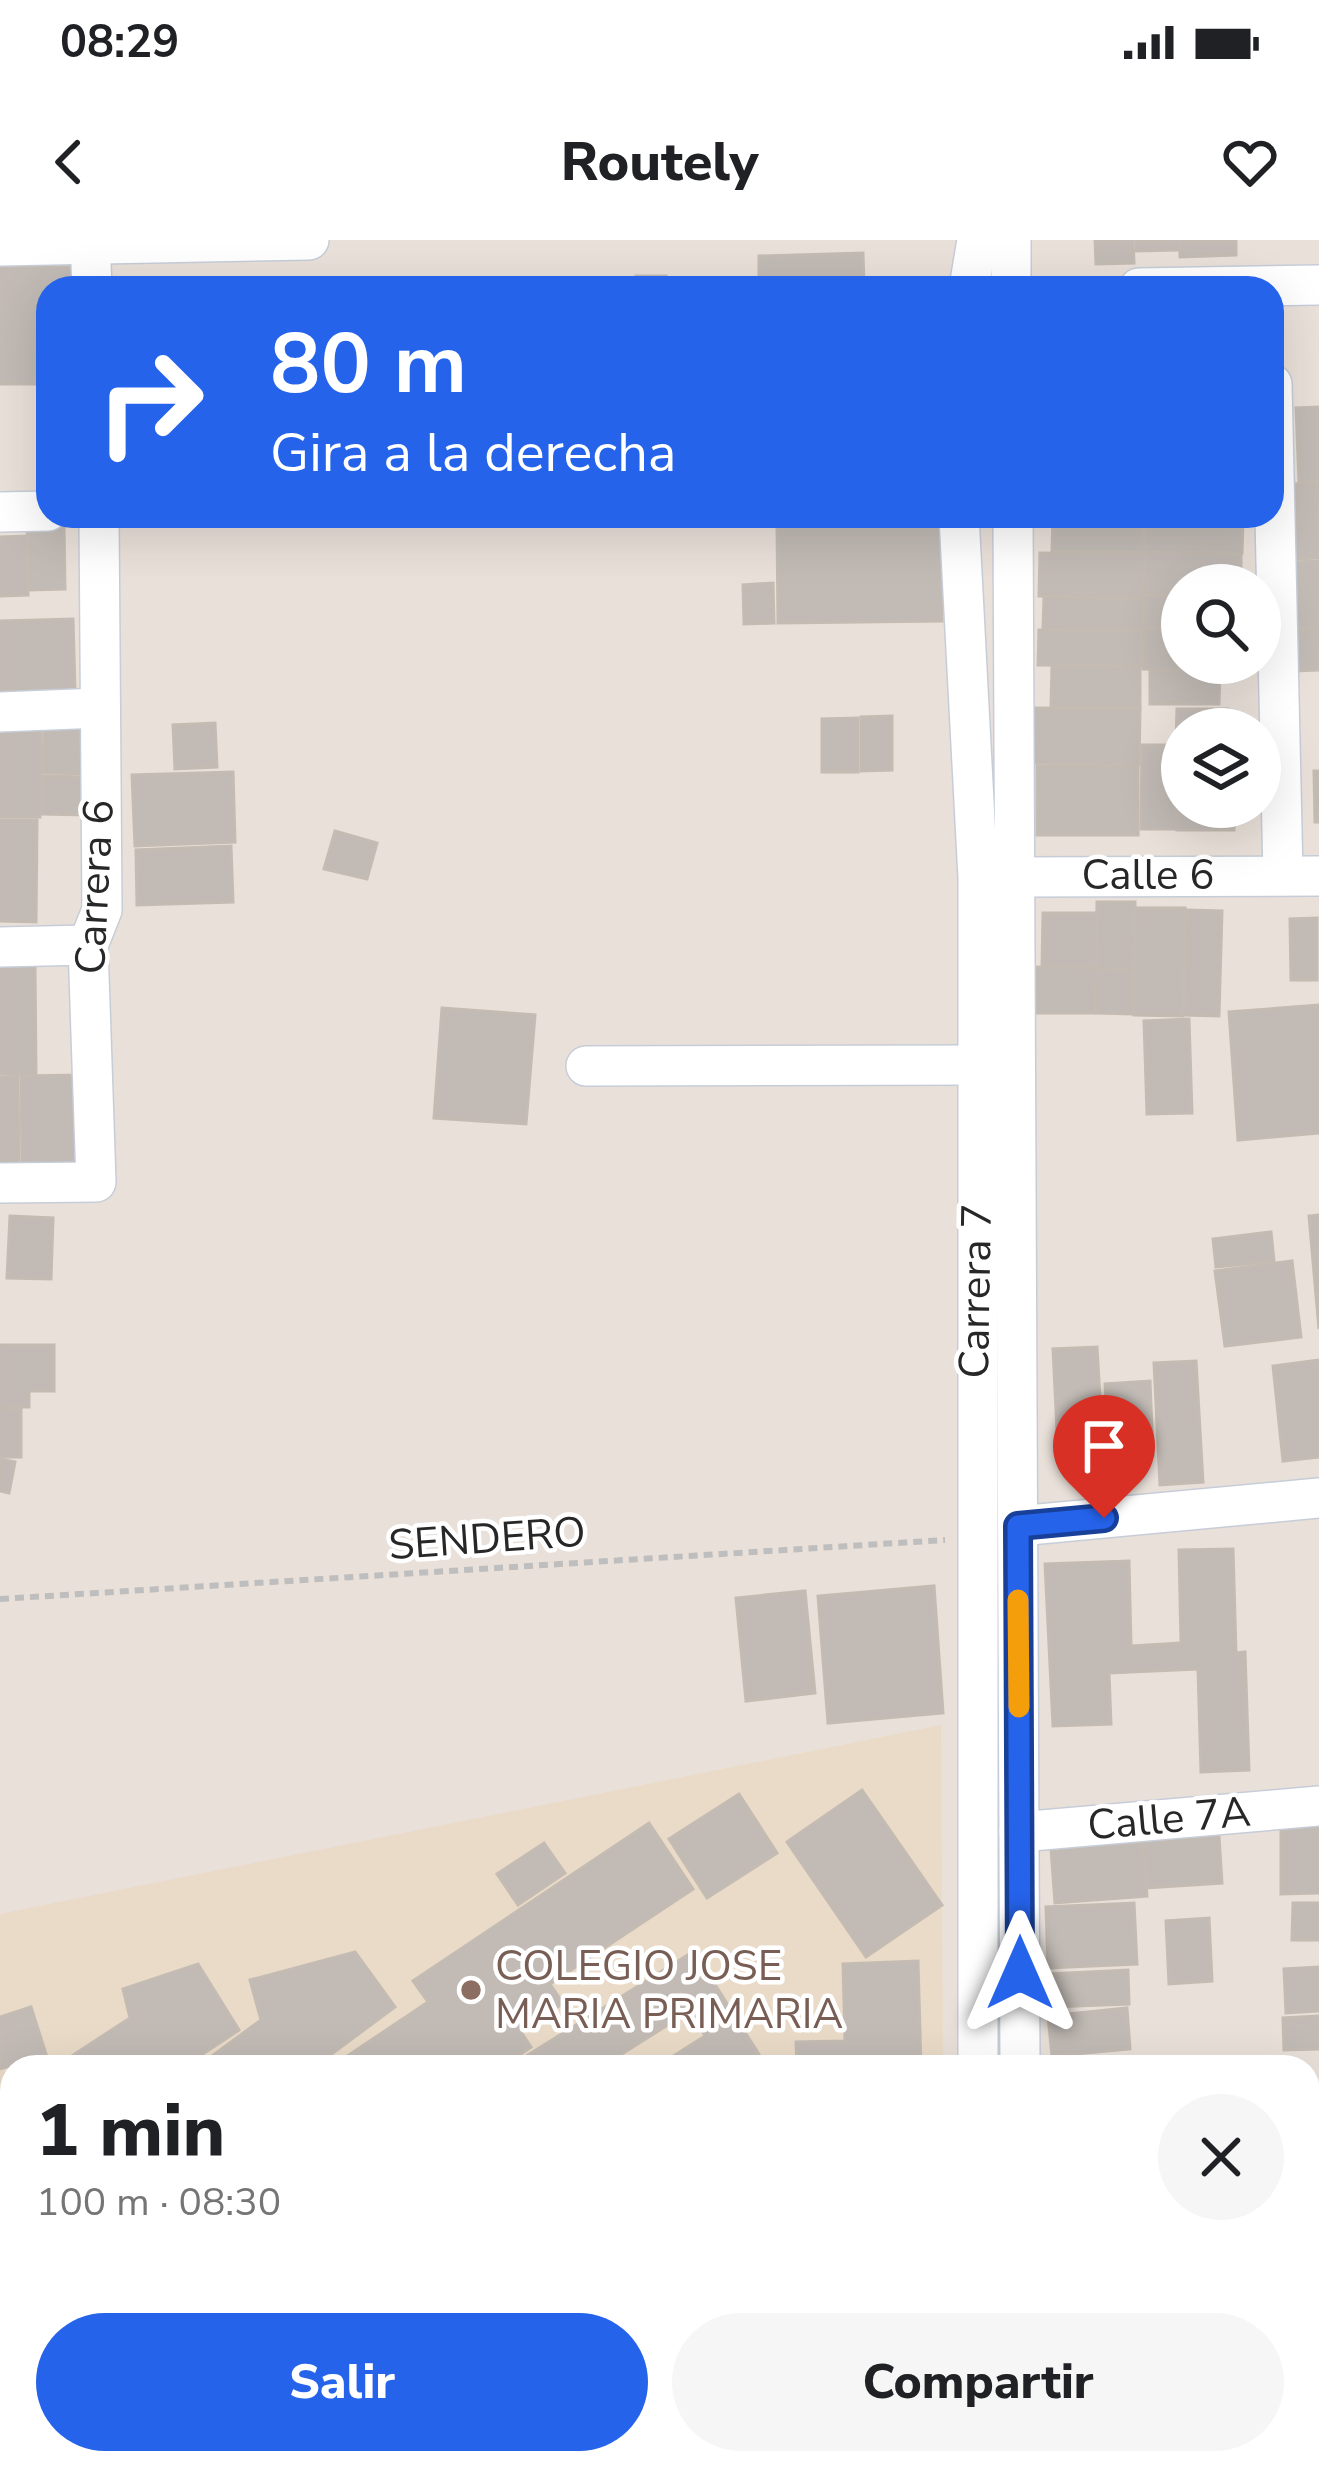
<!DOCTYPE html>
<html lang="es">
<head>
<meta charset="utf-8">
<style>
	body { margin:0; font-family:"Nunito Sans",sans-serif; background:#f6f6f6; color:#202124; height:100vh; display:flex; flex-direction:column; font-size:45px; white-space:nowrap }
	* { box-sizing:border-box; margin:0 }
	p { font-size:39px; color:#757577 }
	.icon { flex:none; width:66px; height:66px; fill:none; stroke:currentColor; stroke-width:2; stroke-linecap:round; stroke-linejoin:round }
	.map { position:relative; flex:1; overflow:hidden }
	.sheet { position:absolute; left:0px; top:1815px; width:1320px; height:420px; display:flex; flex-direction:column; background:#fff; border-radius:36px 36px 0 0; box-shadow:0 12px 48px #0002 }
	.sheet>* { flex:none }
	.top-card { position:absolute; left:36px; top:36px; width:1248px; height:252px; border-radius:36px; box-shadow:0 12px 48px #0002; background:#2563eb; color:#fff; overflow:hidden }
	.buttons { position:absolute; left:1161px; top:324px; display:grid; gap:24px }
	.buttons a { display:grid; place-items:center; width:120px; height:120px; border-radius:50%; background:#fff; box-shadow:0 12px 48px #0002; font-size:60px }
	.pin { position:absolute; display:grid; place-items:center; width:102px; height:102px; color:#fff; margin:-123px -51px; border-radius:50% 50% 50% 0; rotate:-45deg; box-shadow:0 0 12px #0007 }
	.pin .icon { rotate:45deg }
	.me { position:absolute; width:132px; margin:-66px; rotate:0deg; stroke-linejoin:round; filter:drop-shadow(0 0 9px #0008) }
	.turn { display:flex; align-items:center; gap:42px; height:252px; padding:0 36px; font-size:54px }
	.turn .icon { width:156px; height:156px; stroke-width:2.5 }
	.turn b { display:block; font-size:84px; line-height:102px }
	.round { display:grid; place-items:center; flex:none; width:126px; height:126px; border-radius:63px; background:#f6f6f6 }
	.headline { display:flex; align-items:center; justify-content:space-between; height:204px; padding:0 36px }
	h1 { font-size:72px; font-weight:800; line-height:90px }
	.cta { display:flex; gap:24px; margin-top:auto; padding:24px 36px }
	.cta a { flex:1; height:138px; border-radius:72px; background:#2563eb; color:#fff; font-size:48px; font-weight:800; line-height:138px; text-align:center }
	.cta a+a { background:#f6f6f6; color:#202124 }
	.status { display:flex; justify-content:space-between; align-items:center; height:84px; padding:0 60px; background:#fff; direction:ltr }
	.status svg { height:33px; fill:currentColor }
	header { display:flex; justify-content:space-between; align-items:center; height:156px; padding:0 36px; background:#fff; font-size:54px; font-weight:800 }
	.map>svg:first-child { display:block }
	.education { fill:#eadbc8 }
	.pitch { fill:#cce593 }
	.building { fill:#c1bab5; stroke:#c4bcb3; stroke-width:3 }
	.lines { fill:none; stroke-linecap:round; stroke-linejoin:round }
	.minor-casing { stroke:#c7cdd8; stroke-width:42 }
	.path { stroke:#bebebe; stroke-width:6; stroke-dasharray:9 6; stroke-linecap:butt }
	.minor { stroke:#fff; stroke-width:39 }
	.route-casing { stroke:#184099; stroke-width:30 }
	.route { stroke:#2563eb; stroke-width:21 }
	.slow { stroke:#f59e0b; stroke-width:21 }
	.education-dot { fill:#8d6e63; stroke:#fff; stroke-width:4.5 }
	.labels { text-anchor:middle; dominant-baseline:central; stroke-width:9; stroke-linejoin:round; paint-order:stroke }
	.street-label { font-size:42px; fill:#272727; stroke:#fff }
	.education-label { font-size:42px; fill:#785e54; stroke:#fff; text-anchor:start }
</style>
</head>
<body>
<div class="status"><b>08:29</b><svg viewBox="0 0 49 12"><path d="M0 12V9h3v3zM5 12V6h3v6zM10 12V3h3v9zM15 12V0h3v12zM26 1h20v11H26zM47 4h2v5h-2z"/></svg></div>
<header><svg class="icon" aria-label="back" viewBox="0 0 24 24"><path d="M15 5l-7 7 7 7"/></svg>Routely<svg class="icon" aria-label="heart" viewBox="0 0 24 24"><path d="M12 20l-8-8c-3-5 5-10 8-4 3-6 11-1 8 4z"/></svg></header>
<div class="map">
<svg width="1319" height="2235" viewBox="0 0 1319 2235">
	<rect width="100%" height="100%" fill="#e9e0d9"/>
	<polygon class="education" points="941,1485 943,1827 12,1827 12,2023 0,2024 0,1674"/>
	<polygon class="pitch" points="1319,2175 1319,2235 1040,2235 1040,2223 1308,2223 1308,2176"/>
	<g class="building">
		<polygon points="1095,0 1133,0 1134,23 1096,24"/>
		<polygon points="1136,0 1179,0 1179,10 1136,11"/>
		<polygon points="1180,0 1236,0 1236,15 1180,17"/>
		<polygon points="863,13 864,48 759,48 759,16"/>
		<polygon points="0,27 74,27 74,48 48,48 48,144 0,144"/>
		<rect x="636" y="36" width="30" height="12"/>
		<polygon points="1319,167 1319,241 1299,241 1296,168"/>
		<polygon points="1319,243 1319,318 1294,319 1292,244"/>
		<polygon points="1053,276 1144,276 1144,312 1052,311"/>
		<polygon points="1145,278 1243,280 1242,313 1144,312"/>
		<polygon points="941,283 942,381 778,383 777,285"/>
		<polygon points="64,286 65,349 29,350 27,288"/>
		<polygon points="26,296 28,355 0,356 0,297"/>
		<polygon points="1145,312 1241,314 1241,345 1182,345 1182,355 1144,355"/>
		<polygon points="1040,313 1145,314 1143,358 1039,356"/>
		<polygon points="1319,321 1319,388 1295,389 1293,322"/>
		<polygon points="773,343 774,383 744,384 743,345"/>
		<polygon points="1144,355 1182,356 1182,388 1144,388"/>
		<polygon points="1044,357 1143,359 1143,389 1043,388"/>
		<polygon points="73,379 75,449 0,451 0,381"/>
		<polygon points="1319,389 1319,430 1295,431 1293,390"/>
		<polygon points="1039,390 1142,391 1141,426 1038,425"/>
		<polygon points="1144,390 1182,390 1182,423 1241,423 1241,430 1143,429"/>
		<polygon points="1052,426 1140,427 1140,468 1051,466"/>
		<polygon points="1150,431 1220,431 1219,464 1150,464"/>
		<polygon points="1033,468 1140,469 1139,525 1032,523"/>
		<polygon points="1177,469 1228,469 1228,489 1182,489 1182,501 1176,501"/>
		<polygon points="892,476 892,530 861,531 861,477"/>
		<polygon points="858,478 858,532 822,532 822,479"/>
		<polygon points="215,483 217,527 175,529 173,485"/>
		<polygon points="44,486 92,486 92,534 43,533"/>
		<polygon points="0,489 41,489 40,577 0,577"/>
		<polygon points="1142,505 1177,505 1176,589 1141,589"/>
		<rect x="1037" y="526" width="101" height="69"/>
		<polygon points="1314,531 1319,531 1319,582 1315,582"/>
		<polygon points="233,532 235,602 135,606 132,535"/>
		<polygon points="43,536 89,537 88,575 42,574"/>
		<polygon points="1178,545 1182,567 1235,567 1234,590 1177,590"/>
		<polygon points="0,580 37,580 36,682 0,681"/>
		<polygon points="335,591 377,603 367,639 324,629"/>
		<polygon points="231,606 233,662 137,665 136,610"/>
		<polygon points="1097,662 1135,662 1134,729 1096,728"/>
		<polygon points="1136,668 1185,668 1183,776 1134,775"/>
		<polygon points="1186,670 1222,671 1219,776 1184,775"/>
		<polygon points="1043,673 1097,673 1096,727 1042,727"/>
		<polygon points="1317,678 1317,740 1291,740 1290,679"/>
		<polygon points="0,724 35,724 36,834 0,834"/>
		<polygon points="1031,727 1096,728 1095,773 1030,773"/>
		<polygon points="1096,729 1133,730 1133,774 1096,773"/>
		<polygon points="1319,765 1319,893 1238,900 1229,772"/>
		<polygon points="442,768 535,775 526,884 434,878"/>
		<polygon points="1189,779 1192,873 1147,874 1144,781"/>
		<polygon points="80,835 81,926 22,927 21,836"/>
		<polygon points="18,836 19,934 0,934 0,837"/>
		<polygon points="1319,975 1319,1089 1309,976"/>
		<polygon points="10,976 53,978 51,1039 7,1038"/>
		<polygon points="1271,992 1274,1021 1216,1027 1213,999"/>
		<polygon points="1292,1021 1301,1097 1225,1106 1215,1031"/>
		<polygon points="0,1105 54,1105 54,1151 29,1151 29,1167 0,1167"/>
		<polygon points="1097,1107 1103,1208 1058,1211 1053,1109"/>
		<polygon points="1319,1120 1319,1217 1283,1221 1273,1126"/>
		<polygon points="1196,1121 1203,1242 1160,1245 1154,1123"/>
		<polygon points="1150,1141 1153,1215 1109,1218 1105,1144"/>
		<rect x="0" y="1169" width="21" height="48"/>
		<polygon points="0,1219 15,1222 9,1253 0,1251"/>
		<polygon points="1233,1309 1236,1413 1245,1412 1249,1530 1201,1532 1198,1429 1109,1433 1111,1484 1053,1486 1045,1324 1129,1321 1131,1406 1181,1403 1179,1310"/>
		<polygon points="934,1346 943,1473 828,1483 818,1356"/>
		<polygon points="805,1351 815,1453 746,1461 736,1358"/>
		<polygon points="862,1550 942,1665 866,1717 787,1602"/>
		<polygon points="739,1554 777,1613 707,1658 669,1599"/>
		<polygon points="1319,1579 1319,1653 1281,1654 1281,1580"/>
		<polygon points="649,1583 693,1649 550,1744 563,1763 521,1792 531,1807 501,1827 331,1827 428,1762 413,1741"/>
		<polygon points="1219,1596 1222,1643 1147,1648 1143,1602"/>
		<polygon points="1143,1602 1147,1656 1055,1663 1051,1609"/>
		<polygon points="544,1603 565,1633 518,1665 497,1634"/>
		<polygon points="1134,1663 1137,1724 1048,1728 1046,1667"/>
		<polygon points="1293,1663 1319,1663 1319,1700 1292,1700"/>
		<polygon points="1209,1678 1212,1741 1169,1744 1166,1681"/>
		<polygon points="694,1711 765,1824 759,1827 656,1827 705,1796 690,1771 601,1827 509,1827"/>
		<polygon points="355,1712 395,1767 314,1827 197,1827 261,1780 250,1740"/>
		<polygon points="918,1721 921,1827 797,1827 796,1802 845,1801 843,1724"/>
		<polygon points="198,1724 239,1790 183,1827 55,1827 130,1778 123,1749"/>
		<polygon points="1319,1727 1319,1771 1286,1773 1284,1729"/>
		<polygon points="1128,1730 1129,1764 1050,1767 1049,1734"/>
		<polygon points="31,1767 46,1814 0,1829 0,1777"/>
		<polygon points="1127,1768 1130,1809 1052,1816 1048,1776"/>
		<polygon points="1319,1776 1319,1809 1284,1810 1283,1778"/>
		<polygon points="1140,1817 1141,1827 1054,1827 1054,1820"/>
		<rect x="1308" y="1843" width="11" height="106"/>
		<polygon points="12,1855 12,1938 0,1946 0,1863"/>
		<polygon points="1319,2036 1319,2106 1318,2106 1316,2088 1308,2089 1308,2038"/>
		<polygon points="1317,2105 1319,2155 1308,2158 1308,2107"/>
		<polygon points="154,2223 240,2223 241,2233 156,2235"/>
		<polygon points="396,2223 500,2223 501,2235 397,2235"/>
		<polygon points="870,2223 936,2223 938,2235 818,2235"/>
	</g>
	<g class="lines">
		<g class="minor-casing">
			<g id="minor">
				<polyline points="90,0 92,48"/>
				<polyline points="1011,0 1011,48"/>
				<polyline points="0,6 309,0"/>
				<polyline points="969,48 977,0"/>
				<polyline points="1139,48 1319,45"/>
				<polyline points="1272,144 1283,635"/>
				<polyline points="0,272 48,271"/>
				<polyline points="959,276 978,638 978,1827"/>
				<polyline points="1013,276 1020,1827"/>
				<polyline points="0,472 100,468"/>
				<polyline points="989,637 1319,636"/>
				<polyline points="0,707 88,705"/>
				<polyline points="586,826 978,825"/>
				<polyline points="0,943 96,942 88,705 102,670 99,276"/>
				<polyline points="1018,1286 1319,1258"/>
				<polyline points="1019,1592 1319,1566"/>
				<polyline points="1308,1976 1319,1975"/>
				<polyline points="0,2056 12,2055"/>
				<polyline points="0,2105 12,2105"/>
				<polyline points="979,2223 979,2235"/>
				<polyline points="16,2235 17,2223"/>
				<polyline points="277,2235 278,2223"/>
				<polyline points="545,2235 546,2223"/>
				<polyline points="1024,2235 1024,2223"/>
			</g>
		</g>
		<polyline class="path" points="0,1359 945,1300"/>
		<use href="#minor" class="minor"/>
	</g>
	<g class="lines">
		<g class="route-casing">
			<polyline id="route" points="1020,1733 1018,1286 1104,1278"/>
		</g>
		<use href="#route" class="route"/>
		<polyline class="slow" points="1018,1360 1019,1467"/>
	</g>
	<circle class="education-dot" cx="471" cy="1750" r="12"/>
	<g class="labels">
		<g class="street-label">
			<text x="1148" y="635">Calle 6</text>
			<text transform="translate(95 647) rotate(-87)">Carrera 6</text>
			<text transform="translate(976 1051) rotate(-89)">Carrera 7</text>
			<text transform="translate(487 1299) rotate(-4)">SENDERO</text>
			<text transform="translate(1169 1579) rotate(-5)">Calle 7A</text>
		</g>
		<g class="education-label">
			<text x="495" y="1726">COLEGIO JOSE<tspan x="495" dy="48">MARIA PRIMARIA</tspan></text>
		</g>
	</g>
</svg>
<div class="buttons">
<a><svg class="icon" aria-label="search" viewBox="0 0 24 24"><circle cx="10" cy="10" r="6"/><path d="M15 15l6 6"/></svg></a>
<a><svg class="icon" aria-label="layers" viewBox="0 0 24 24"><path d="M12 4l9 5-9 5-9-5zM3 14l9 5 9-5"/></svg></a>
</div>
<div class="pin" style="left:1104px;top:1278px;background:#d93025"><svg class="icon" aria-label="arrive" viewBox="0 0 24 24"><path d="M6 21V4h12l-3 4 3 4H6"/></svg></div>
<svg class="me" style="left:1020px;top:1733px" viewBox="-20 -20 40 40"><path d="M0-17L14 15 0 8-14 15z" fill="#2563eb" stroke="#fff" stroke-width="4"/></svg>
<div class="top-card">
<div class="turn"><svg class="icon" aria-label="right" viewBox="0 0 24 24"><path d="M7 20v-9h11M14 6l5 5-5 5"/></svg><div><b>80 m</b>Gira a la derecha</div></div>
</div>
<section class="sheet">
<div class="headline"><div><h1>1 min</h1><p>100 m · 08:30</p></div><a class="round"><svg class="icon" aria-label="close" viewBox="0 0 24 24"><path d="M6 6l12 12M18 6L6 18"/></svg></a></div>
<div class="cta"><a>Salir</a><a>Compartir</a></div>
</section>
</div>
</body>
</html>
